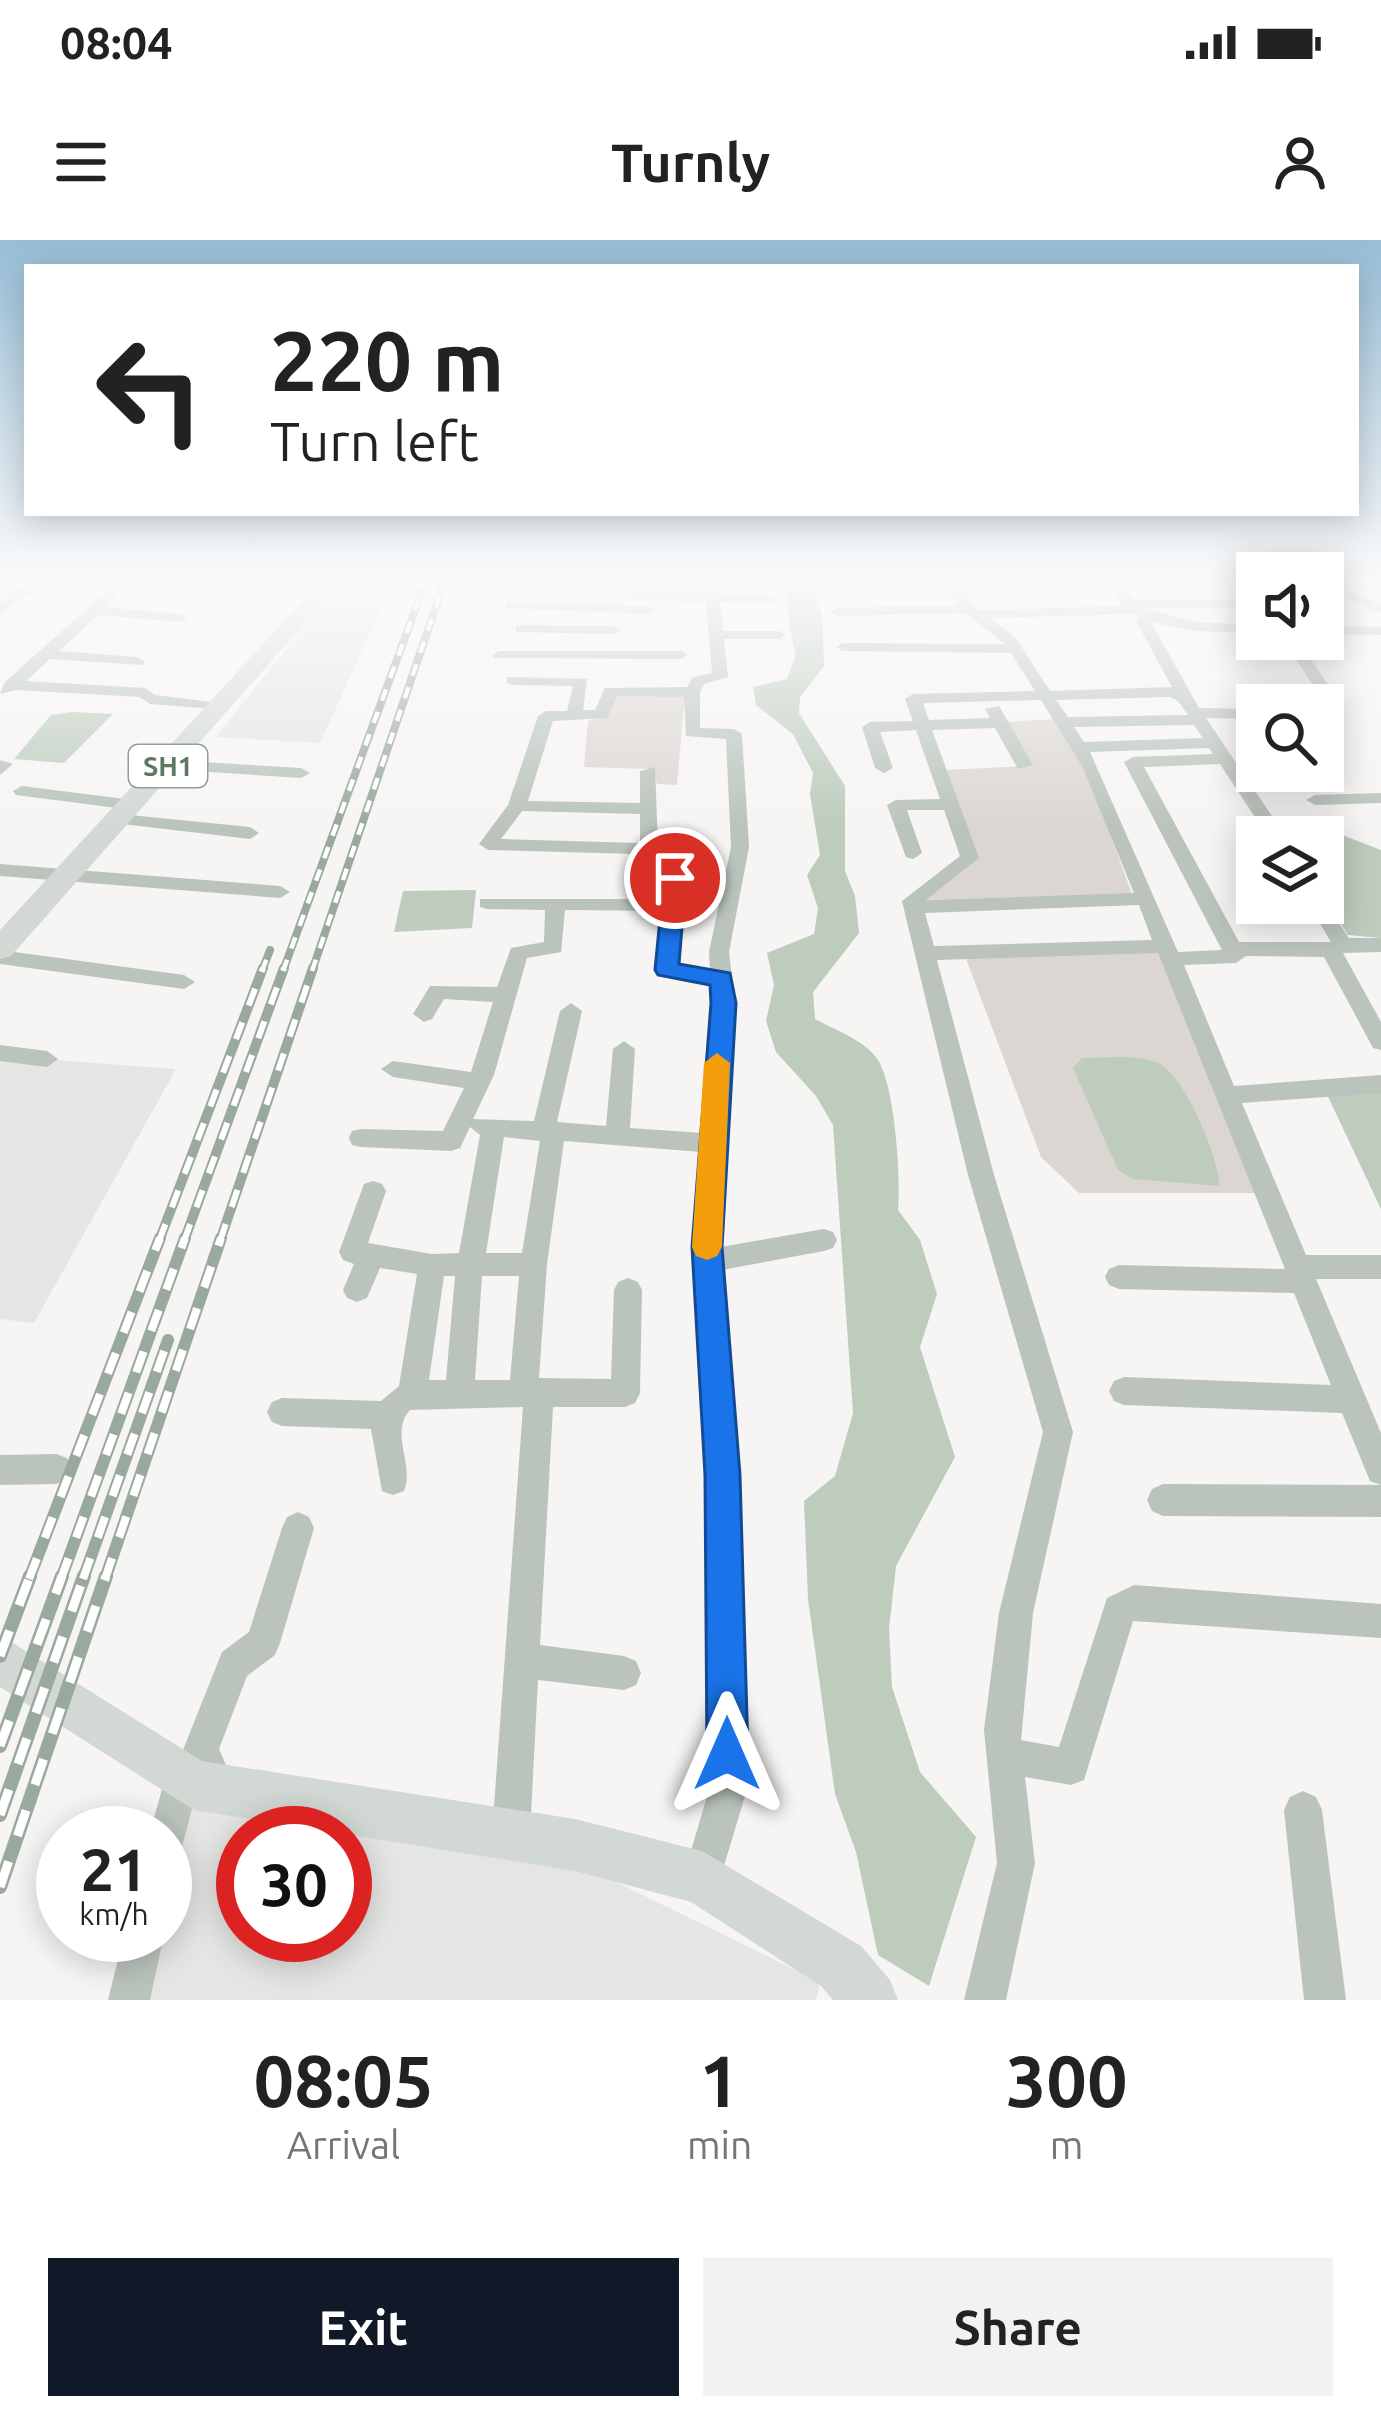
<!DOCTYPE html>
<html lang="en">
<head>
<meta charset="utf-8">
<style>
	body { margin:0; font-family:Ubuntu,sans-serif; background:#f2f2f2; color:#222; height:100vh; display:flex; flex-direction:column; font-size:45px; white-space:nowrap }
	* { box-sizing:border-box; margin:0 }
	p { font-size:39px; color:#767676 }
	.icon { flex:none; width:66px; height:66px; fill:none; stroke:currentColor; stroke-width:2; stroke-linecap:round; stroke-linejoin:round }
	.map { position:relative; height:1760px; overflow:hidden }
	.side { display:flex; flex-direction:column; background:#fff; flex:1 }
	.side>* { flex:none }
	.banner { position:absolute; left:24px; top:24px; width:1335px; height:252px; border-radius:0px; box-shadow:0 6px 30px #0003; background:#fff; color:#222; overflow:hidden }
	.controls { position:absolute; left:1236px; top:312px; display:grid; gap:24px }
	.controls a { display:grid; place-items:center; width:108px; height:108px; border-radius:0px; background:#fff; box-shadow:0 6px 30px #0003; font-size:60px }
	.speed { position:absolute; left:36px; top:1566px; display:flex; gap:24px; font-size:60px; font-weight:700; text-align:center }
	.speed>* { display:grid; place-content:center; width:156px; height:156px; border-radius:50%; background:#fff; box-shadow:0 6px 30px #0003; line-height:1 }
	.speed small { font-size:30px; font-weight:400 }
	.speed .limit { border:18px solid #d22; background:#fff; color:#111 }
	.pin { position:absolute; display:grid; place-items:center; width:102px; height:102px; color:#fff; margin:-51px; border:6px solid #fff; border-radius:50%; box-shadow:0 3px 12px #0007 }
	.me { position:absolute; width:132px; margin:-66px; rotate:0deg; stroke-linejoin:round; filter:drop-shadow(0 0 9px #0008) }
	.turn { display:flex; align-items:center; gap:42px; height:252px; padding:0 48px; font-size:54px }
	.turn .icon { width:156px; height:156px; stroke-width:2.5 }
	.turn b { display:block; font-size:84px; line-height:102px }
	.eta { display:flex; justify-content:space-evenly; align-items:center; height:204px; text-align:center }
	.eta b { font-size:72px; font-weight:700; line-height:84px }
	.button { display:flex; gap:24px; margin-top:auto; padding:24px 48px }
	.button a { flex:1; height:138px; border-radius:0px; background:#111827; color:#fff; font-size:48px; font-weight:700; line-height:138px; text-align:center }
	.button a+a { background:#f2f2f2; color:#222 }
	.status { display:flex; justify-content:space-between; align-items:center; height:84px; padding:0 60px; background:#fff; direction:ltr }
	.status svg { height:33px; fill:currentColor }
	header { display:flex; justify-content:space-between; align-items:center; height:156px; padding:0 48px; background:#fff; font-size:54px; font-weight:700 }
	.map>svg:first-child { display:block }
	.built { fill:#e5e5e4; fill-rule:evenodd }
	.green { fill:#dcd6d3 }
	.water { fill:#bdccbd }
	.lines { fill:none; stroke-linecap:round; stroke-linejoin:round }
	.street { fill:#bac4bc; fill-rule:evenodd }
	.secondary { fill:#d2d9d4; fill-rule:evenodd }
	.primary { fill:#d2d9d4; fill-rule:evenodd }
	.rail-far3-casing { stroke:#9aa99e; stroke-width:8 }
	.rail-far2-casing { stroke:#9aa99e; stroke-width:10 }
	.rail-far1-casing { stroke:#9aa99e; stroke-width:12 }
	.rail-casing { stroke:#9aa99e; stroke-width:14 }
	.rail-far3 { stroke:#fff; stroke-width:4.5; stroke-dasharray:12; stroke-linecap:butt }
	.rail-far2 { stroke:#fff; stroke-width:6; stroke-dasharray:18; stroke-linecap:butt }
	.rail-far1 { stroke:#fff; stroke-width:8; stroke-dasharray:22; stroke-linecap:butt }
	.rail { stroke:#fff; stroke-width:9; stroke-dasharray:27; stroke-linecap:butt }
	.route { fill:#1a73e8; stroke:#114b97; stroke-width:3 }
	.slow { fill:#f59e0b }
	.labels { text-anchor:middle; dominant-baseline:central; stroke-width:12; stroke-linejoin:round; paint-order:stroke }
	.shield { fill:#fff; stroke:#8ea192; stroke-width:3 }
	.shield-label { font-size:27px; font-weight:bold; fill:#5d7963 }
</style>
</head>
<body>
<div class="status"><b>08:04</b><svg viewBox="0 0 49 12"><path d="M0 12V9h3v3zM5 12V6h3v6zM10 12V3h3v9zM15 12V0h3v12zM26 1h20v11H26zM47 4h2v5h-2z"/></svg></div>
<header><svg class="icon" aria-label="menu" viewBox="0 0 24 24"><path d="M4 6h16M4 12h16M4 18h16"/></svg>Turnly<svg class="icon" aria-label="person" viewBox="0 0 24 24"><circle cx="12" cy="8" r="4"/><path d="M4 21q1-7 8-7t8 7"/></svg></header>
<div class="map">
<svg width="1381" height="1760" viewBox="0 0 1381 1760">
	<rect width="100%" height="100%" fill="#f7f4f4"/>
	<g class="built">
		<polygon points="341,340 394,340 320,503 216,497"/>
		<polygon points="0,816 176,829 34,1083 0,1079"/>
		<path d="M183,1558L555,1612L820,1742L816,1760H138L153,1695H165V1640ZM243,1593H345V1695H243Z"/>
	</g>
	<g class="green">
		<polygon points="685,453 677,545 657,544 652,529 584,527 588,481 605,477 617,454"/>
		<polygon points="1058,479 1082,517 1132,654 918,660 975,619 944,530 1026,526 1003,482"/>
		<polygon points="1161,710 1261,953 1079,953 1041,917 965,716"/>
	</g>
	<g class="water">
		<path d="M782,340H812L822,376L824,426L800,457L799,473L845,546V631L855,656L859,693L813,752L815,779C835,790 865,800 878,820C895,847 901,938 898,970L920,1000L937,1054L920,1107L955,1217L896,1326L889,1388L892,1447L920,1532L976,1597L929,1746L878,1715L856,1612L835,1554L808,1359L804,1261L835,1236L853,1173L833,885L816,856L776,812L766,781L774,745L767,713L814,694L818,668L807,635L820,615L810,554L813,533L793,494L756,465L753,447L787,439L796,415C787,389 791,365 782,340Z"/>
		<polygon points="73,472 113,474 64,523 14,519 51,475"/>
		<polygon points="1299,588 1324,588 1381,610 1381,698 1348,695 1323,655 1323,597 1287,597 1285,592"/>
		<polygon points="476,650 472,688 394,692 403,651"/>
		<path d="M1082,818C1106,818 1136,814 1158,823C1186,836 1218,917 1220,946L1133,939L1118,930L1073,828Z"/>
		<polygon points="1323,846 1381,846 1381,969"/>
	</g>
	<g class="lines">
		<g class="street">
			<polygon points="119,340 134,340 106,367 180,374 187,378 180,382 98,375 59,411 137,417 145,422 142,425 50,419 26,441 145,448 155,455 227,464 227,470 150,464 140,457 16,450 0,454 5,442"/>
			<path d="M627,340H641V352L705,353L704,340H718L719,354L770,355L777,359L770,363L720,362L723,391H779L786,395L779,399H724L728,437L704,444L700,452V488L734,489L742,494L749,607L729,712L735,763L720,1007L824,989L833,992L837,1000L833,1008L824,1011L722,1030L737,1235L746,1553L716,1652L702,1657L688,1652L683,1638L708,1553L707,1235L694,1007L701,912L564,901L547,1024L539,1138L611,1139L614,1050L618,1042L628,1038L638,1042L642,1050L640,1153L635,1163L625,1167H553L540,1405L624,1416L636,1421L641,1433L636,1445L624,1450L538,1440L530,1594L524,1607L511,1613L498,1607L492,1594L523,1167L410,1170C389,1193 415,1225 404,1251L393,1255L382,1251L371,1189L282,1186L272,1182L267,1172L272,1162L282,1158L381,1161L399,1146L417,1034L380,1028L367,1058L357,1062L347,1058L343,1050L354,1024L343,1020L339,1012L364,944L373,941L382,944L386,951L368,1003L432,1014L459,1013L480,895L470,887L460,908L451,911L361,907L352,905L349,898L352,891L361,889L443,891L464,848L393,837L381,829L393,821L471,832L493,762L444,759L432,779L424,782L413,774L430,746L497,747L511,708L544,702L545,670L487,669L480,667V659H665L670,615L488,610L479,604L508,565L538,476L546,471H567L573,446L512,445L507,443V437L587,439L583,470H595L605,448L687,447L693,437L712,433L706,362L634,360L627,352L518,350L511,346L518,342L627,344ZM617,456L684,457L686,496L726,499L731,607L709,712L710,730L678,725L689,610L680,604H658L655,527L640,531V563L528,561L553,481L607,478ZM522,571L640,574V603L501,599ZM565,670L663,671L656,730L660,735L712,745L703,893L630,888L635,809L624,801L613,809L606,886L557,882L582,771L571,763L560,771L534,881L473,879L494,835L527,718L561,712ZM504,897L540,901L522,1013H486ZM444,1036H455L446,1140H429ZM482,1036H519L510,1140H475Z"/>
			<path d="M941,340H955L978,370L1123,366L1102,340H1116L1134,360H1247L1249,363L1242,367L1145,368L1195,382L1257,385V393L1195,391L1151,382L1199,468L1257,469V479L1206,478L1286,597H1268L1220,524L1144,527L1239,702H1331L1308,663H1323V658L1349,698H1381V712L1343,713L1381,782V810L1373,808L1324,717L1246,716L1236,723L1184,725L1234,846L1381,835V853L1242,863L1306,1015H1381V1039H1316L1381,1193V1245L1370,1241L1342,1173L1124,1165L1114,1161L1109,1151L1114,1141L1124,1137L1331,1145L1294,1053L1119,1049L1109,1045L1105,1037L1109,1029L1119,1025L1285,1029L1158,713L937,720L994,935L1073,1192L1033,1373L1021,1500L1059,1507L1107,1358L1134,1345L1381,1364V1398L1133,1381L1084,1540L1071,1545L1025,1537L1035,1623L1006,1760H964L997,1623L984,1490L999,1373L1043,1192L968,935L902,661L960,616L944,570H907L922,613L913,619L906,617L887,565L896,560L940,559L916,490L880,492L893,528L884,533L875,528L862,487L870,482L913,481L905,459L913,454L1035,451L1011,413L843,411L836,407L843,403L1005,404L965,373L838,376L831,372L838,368L958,365ZM1135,374L1140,377L1136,381L1172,447L1050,451L1015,397L989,378ZM1170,457L1178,461L1188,475L1068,477L1056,460ZM1041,460L1082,526L1134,653L926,660L979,618L932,490L995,488L1018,529L1033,525L999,466L985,469L990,478L929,480L923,463ZM1194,485L1203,498L1084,502L1074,487ZM1209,508L1213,514L1133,517L1124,522L1222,710L1178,712L1090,512ZM1139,665L1152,700L934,706L925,673Z"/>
			<polygon points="1323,340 1381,364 1381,373 1323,347"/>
			<polygon points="0,344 34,351 0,373 0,363 14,354 0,352"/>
			<polygon points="511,361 648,366 655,370 648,374 506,368 506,362"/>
			<polygon points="521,385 614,386 621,390 614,394 516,392 516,386"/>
			<polygon points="1323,386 1381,387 1381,395 1323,394"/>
			<polygon points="1283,399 1297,399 1335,455 1333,458 1321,458"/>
			<polygon points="499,411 681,411 688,415 681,419 494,418 492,415"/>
			<polygon points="1323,467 1330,469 1330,475 1323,477"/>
			<polygon points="0,520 13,524 0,535"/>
			<polygon points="169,520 301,528 310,533 301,538 163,529 163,521"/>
			<polygon points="22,546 133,560 142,565 133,570 16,555 13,551"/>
			<polygon points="1381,553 1381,563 1315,565 1306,560 1315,555"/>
			<polygon points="120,574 250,587 259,593 250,599 114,583 114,575"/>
			<polygon points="0,624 280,646 290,652 280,658 0,636"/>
			<polygon points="0,710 184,735 195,742 184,749 0,724"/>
			<polygon points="0,805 47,811 58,819 47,827 0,821"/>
			<polygon points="56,1214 67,1218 71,1229 67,1240 56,1244 0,1245 0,1215"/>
			<polygon points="1163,1244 1381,1245 1381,1277 1163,1276 1152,1271 1147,1260 1152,1249"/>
			<polygon points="298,1272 309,1277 314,1288 280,1403 275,1415 247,1436 219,1509 236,1548 231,1561 218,1566 205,1561 198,1546 178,1622 165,1628 165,1593 150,1593 169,1523 187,1520 183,1510 222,1412 249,1392 282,1288 287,1277"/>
			<polygon points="1303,1551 1316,1557 1322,1570 1346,1760 1304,1760 1284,1570 1290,1557"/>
			<polygon points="124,1695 164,1695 150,1760 108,1760"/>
		</g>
		<polygon class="secondary" points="0,1395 202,1521 575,1579 702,1611 861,1706 890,1740 898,1760 833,1760 821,1746 691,1662 575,1631 194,1570 0,1447"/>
		<polygon class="primary" points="322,340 343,340 11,716 0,719 0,690"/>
		<g class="rail-far3-casing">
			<g id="rail-far3">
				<polyline points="262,731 270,710"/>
				<polyline points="283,731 426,340"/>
				<polyline points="312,731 445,340"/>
			</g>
		</g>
		<g class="rail-far2-casing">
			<g id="rail-far2">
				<polyline points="159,1001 263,728"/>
				<polyline points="184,1001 284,728"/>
				<polyline points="220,1001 313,728"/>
			</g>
		</g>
		<g class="rail-far1-casing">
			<g id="rail-far1">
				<polyline points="29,1339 160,998"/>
				<polyline points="61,1339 185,998"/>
				<polyline points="83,1339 168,1100"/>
				<polyline points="105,1339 221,998"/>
			</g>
		</g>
		<g class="rail-casing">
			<g id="rail">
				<polyline points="0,1416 30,1336"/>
				<polyline points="0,1506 62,1336"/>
				<polyline points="0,1575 84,1336"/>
				<polyline points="0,1647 106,1336"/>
			</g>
		</g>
		<use href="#rail-far3" class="rail-far3"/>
		<use href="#rail-far2" class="rail-far2"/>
		<use href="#rail-far1" class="rail-far1"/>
		<use href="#rail" class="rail"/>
	</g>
	<linearGradient id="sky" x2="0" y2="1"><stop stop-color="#97bed7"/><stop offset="0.58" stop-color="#fbfafa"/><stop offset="1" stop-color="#fbfafa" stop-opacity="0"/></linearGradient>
	<rect width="1381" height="586" fill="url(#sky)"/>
	<polygon class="route" points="675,631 686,638 679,724 730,733 736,763 722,1007 740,1235 748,1514 742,1528 727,1534 713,1528 707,1514 705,1235 692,1007 711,763 710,745 658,735 655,730 664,638"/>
	<polygon class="slow" points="717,813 730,823 722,1007 717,1016 707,1020 696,1016 692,1007 704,823"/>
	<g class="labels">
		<rect class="shield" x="129" y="505" width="78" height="42" rx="9"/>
		<g class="shield-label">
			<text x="168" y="526">SH1</text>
		</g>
	</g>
</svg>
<div class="controls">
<a><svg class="icon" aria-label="sound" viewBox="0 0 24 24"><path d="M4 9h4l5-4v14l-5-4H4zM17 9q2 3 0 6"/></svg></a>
<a><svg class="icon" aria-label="search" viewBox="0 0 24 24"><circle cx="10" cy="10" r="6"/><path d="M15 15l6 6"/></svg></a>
<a><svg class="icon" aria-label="layers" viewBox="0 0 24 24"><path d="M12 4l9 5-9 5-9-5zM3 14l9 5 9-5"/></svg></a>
</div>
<div class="speed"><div>21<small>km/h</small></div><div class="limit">30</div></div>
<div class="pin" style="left:675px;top:638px;background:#d93025"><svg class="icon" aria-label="arrive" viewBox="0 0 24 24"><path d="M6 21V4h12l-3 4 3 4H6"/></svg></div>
<svg class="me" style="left:727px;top:1514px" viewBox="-20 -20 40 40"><path d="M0-17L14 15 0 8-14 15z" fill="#1a73e8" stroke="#fff" stroke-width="4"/></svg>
<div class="banner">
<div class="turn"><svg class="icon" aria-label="left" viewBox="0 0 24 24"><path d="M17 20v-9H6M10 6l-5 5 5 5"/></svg><div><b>220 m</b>Turn left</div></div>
</div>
</div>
<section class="side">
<div class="eta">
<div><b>08:05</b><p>Arrival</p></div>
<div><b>1</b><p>min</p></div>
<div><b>300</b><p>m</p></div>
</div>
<div class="button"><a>Exit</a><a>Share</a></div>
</section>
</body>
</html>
